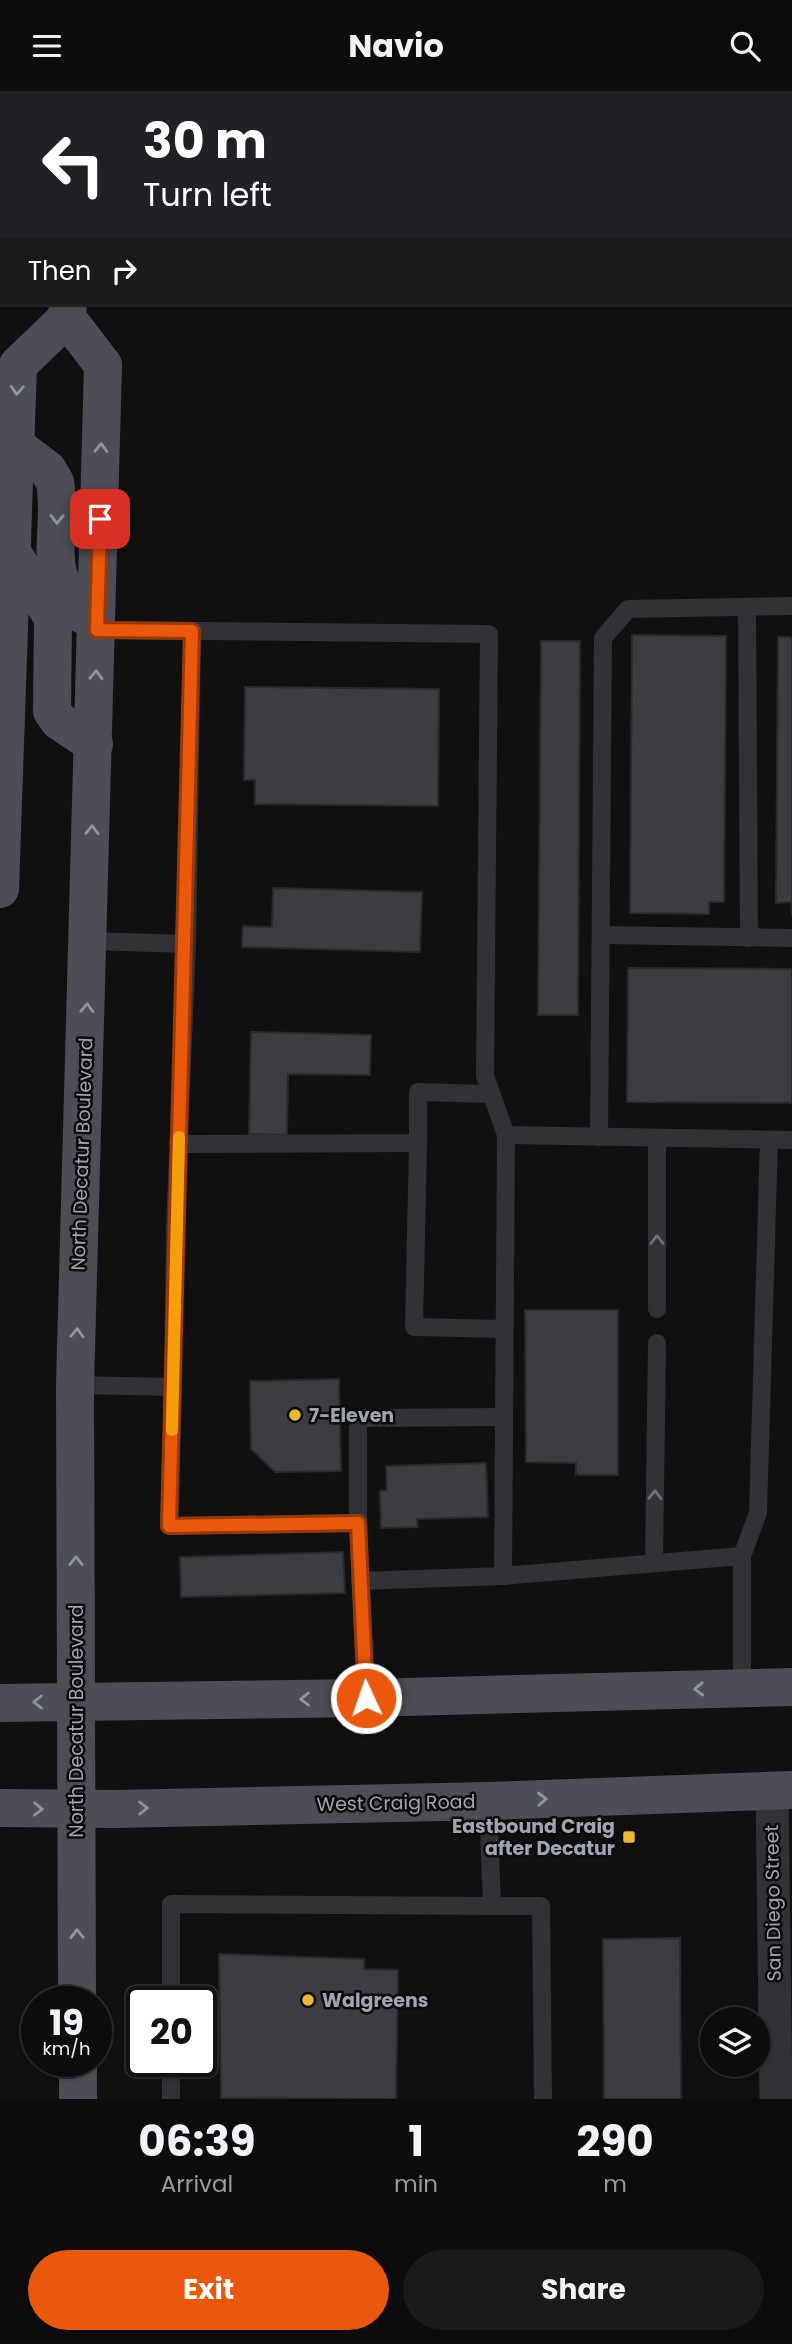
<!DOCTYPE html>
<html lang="en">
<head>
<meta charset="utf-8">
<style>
	body { margin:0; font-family:Poppins,sans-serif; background:#1a1a1b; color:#f1f3f6; height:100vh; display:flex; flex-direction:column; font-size:26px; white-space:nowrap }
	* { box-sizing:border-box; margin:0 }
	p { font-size:23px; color:#9a9b9d }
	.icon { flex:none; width:38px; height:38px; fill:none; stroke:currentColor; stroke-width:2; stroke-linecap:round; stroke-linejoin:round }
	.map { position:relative; height:2008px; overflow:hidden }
	.sheet { display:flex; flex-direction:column; background:#0c0c0d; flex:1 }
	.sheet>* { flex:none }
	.guide { position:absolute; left:0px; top:0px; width:793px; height:214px; box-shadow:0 2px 5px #0004,0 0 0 2px #2c2c2e; background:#202124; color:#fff; overflow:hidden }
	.fabs { position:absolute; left:700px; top:1916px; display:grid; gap:14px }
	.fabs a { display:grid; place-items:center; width:70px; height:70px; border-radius:50%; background:#0c0c0d; box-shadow:0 2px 5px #0004,0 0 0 2px #2c2c2e; font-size:35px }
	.speed { position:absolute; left:21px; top:1895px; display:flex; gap:14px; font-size:35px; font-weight:700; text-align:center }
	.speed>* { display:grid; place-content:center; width:91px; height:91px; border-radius:50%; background:#0c0c0d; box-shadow:0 2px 5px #0004,0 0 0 2px #2c2c2e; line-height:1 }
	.speed small { font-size:18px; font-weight:400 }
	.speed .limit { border:4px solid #111; border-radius:10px; background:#fff; color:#111 }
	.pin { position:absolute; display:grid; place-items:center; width:60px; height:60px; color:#fff; margin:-30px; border-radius:14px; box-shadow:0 4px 10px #0006 }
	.me { position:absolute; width:77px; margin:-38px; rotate:357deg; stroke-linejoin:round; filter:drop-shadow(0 0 5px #0008) }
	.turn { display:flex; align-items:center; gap:24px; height:147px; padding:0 28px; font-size:32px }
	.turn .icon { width:91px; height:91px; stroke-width:2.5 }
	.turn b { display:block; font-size:49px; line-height:60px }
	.then { display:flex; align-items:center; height:66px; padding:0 28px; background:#0003; gap:14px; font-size:26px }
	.eta { display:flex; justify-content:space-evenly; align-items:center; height:119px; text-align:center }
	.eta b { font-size:42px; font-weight:700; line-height:49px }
	.button { display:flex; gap:14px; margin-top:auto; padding:14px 28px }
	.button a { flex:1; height:80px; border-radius:42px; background:#ea580c; color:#fff; font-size:28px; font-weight:700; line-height:80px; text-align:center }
	.button a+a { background:#1a1a1b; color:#f1f3f6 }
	header { display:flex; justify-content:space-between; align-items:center; height:91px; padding:0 28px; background:#0c0c0d; font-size:32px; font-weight:700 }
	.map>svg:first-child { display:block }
	.building { fill:#3c3d41; stroke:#2a2a2d; stroke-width:2 }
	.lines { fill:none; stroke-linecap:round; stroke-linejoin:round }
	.service { stroke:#313136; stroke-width:18 }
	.minor { stroke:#313136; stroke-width:33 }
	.primary { stroke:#4d4e55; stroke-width:38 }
	.oneway { stroke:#90949f }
	.oneway2 { stroke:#6f717a }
	.route-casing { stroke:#983908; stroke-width:18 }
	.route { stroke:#ea580c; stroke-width:12 }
	.slow { stroke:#f59e0b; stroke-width:12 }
	.poi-dot { fill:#e9b730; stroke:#0b0b0c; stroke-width:2.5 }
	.labels { text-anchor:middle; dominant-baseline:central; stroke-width:5; stroke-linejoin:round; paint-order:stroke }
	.street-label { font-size:19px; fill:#a1a5b1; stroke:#0b0b0c }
	.poi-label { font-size:19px; font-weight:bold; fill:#a1a5b1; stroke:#0b0b0c; text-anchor:start }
</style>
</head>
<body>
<header><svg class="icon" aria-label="menu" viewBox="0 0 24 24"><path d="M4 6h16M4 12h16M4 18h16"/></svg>Navio<svg class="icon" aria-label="search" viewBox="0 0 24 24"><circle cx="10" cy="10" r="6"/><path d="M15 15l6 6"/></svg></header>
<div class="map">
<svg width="792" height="2008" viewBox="0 0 792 2008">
	<rect width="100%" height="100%" fill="#101011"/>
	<g class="building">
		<polygon points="632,544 726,545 724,811 709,811 709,823 630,822"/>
		<polygon points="778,546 792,546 792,824 791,811 776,812"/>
		<polygon points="541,550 580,550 578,924 538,924"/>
		<polygon points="245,596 439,598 438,715 255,713 255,689 244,689"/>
		<polygon points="273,797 422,801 420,861 242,856 243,835 272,836"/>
		<polygon points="628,877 792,878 792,1012 627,1011"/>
		<polygon points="251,941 371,944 370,984 288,983 287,1044 249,1043"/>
		<polygon points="525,1219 618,1219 618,1384 576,1384 576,1372 526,1371"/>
		<polygon points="339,1288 341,1380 275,1381 251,1358 250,1290"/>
		<polygon points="486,1372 488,1426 417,1428 418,1436 381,1437 380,1400 387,1400 386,1375"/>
		<polygon points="343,1461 345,1502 181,1506 180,1466"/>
		<polygon points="680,1847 681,2008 604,2008 603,1848"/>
		<polygon points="219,1863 364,1868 364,1878 398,1879 396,2008 221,2007"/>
	</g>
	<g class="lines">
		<g class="service">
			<polyline points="747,516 749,847"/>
			<polyline points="97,539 489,543 485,985 506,1044 792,1049"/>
			<polyline points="601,844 792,847"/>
			<polyline points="89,850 187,853 175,1137 173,1296"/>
			<polyline points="187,853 192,540"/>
			<polyline points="599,1046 603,547 628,518 792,515"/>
			<polyline points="418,1052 414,1236 503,1238"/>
			<polyline points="178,1053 418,1052 418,1001 491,1003"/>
			<polyline points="657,1218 657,1047"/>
			<polyline points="75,1294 173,1296 169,1435 358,1432 366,1607"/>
			<polyline points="358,1432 358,1327 502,1326"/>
			<polyline points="654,1472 657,1252"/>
			<polyline points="503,1485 742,1465"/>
			<polyline points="360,1490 503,1485 506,1044"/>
			<polyline points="742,1597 742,1465 758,1422 769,1049"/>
			<polyline points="488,1710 492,1815 541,1815 543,2008"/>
			<polyline points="171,1911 171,1813 492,1815"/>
			<polyline points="171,2008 171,1970"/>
		</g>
		<g class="minor">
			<polyline points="419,2 419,0"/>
			<polyline points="791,191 792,191"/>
			<polyline points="772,1700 776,2008"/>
		</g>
		<g class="primary">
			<polyline points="71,2 71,0"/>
			<polyline points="68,212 67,227 103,274 75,1294 77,1911"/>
			<path d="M15,354L48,379L55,391C64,448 38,476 83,524"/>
			<polyline points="10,458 53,527 52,620 59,630 94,653"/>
			<polyline points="0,798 18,274 67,227"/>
			<polyline points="0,1612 366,1607 792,1596"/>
			<polyline points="0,1717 115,1718 488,1710 792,1699"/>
			<polyline points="78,1970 78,2008"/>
		</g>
	</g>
	<defs><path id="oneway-chevron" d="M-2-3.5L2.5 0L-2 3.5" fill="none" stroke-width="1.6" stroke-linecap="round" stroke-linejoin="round" transform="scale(1.75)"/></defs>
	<g class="oneway">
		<use href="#oneway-chevron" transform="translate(17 299) rotate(93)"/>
		<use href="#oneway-chevron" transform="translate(101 357) rotate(-89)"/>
		<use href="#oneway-chevron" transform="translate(57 428) rotate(91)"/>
		<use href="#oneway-chevron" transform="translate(96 584) rotate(-88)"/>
		<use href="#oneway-chevron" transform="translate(92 739) rotate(-89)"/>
		<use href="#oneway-chevron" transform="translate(87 917) rotate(-88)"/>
		<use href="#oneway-chevron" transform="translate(77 1242) rotate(-88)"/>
		<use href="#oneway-chevron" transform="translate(76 1470) rotate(-90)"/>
		<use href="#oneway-chevron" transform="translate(699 1598) rotate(178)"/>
		<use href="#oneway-chevron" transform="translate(305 1608) rotate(179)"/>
		<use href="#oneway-chevron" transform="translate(38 1611) rotate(180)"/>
		<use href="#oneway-chevron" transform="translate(542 1708) rotate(-2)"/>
		<use href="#oneway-chevron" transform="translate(143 1717) rotate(-1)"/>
		<use href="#oneway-chevron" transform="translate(38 1718) rotate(1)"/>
		<use href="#oneway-chevron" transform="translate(77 1843) rotate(-91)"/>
	</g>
	<g class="oneway2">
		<use href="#oneway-chevron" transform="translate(657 1149) rotate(-90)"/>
		<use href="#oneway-chevron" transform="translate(655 1404) rotate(-89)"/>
	</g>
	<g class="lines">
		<g class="route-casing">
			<polyline id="route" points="100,428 97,539 192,540 169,1435 358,1432 366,1607"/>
		</g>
		<use href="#route" class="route"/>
		<polyline class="slow" points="172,1339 179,1046"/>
	</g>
	<g class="poi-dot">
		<circle cx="295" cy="1324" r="7"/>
		<rect x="622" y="1739" width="14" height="14" rx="3.5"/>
		<circle cx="308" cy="1909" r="7"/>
	</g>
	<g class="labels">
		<g class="street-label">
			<text transform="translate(82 1063) rotate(-88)">North Decatur Boulevard</text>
			<text transform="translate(76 1630) rotate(-90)">North Decatur Boulevard</text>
			<text transform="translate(396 1712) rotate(-1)">West Craig Road</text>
			<text transform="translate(773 1812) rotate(-91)">San Diego Street</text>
		</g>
		<g class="poi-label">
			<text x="309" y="1324">7-Eleven</text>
			<text x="615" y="1735" text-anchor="end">Eastbound Craig<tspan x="615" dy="22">after Decatur</tspan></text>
			<text x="322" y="1909">Walgreens</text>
		</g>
	</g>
</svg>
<div class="fabs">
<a><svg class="icon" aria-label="layers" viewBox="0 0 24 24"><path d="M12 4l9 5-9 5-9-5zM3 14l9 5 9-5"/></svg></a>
</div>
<div class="speed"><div>19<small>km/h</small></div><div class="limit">20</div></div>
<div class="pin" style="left:100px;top:428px;background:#d93025"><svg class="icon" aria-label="arrive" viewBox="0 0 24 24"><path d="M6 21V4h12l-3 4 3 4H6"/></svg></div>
<svg class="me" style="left:366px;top:1607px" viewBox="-20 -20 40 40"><circle r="17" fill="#ea580c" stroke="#fff" stroke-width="3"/><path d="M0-11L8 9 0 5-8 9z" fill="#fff"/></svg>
<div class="guide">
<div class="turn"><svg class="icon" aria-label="left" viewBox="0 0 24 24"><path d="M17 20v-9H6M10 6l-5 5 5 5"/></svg><div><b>30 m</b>Turn left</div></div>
<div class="then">Then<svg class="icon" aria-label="right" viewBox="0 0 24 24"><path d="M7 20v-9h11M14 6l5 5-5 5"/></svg></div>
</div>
</div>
<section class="sheet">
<div class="eta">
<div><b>06:39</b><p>Arrival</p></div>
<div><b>1</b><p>min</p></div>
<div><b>290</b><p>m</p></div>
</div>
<div class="button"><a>Exit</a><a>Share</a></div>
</section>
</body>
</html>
